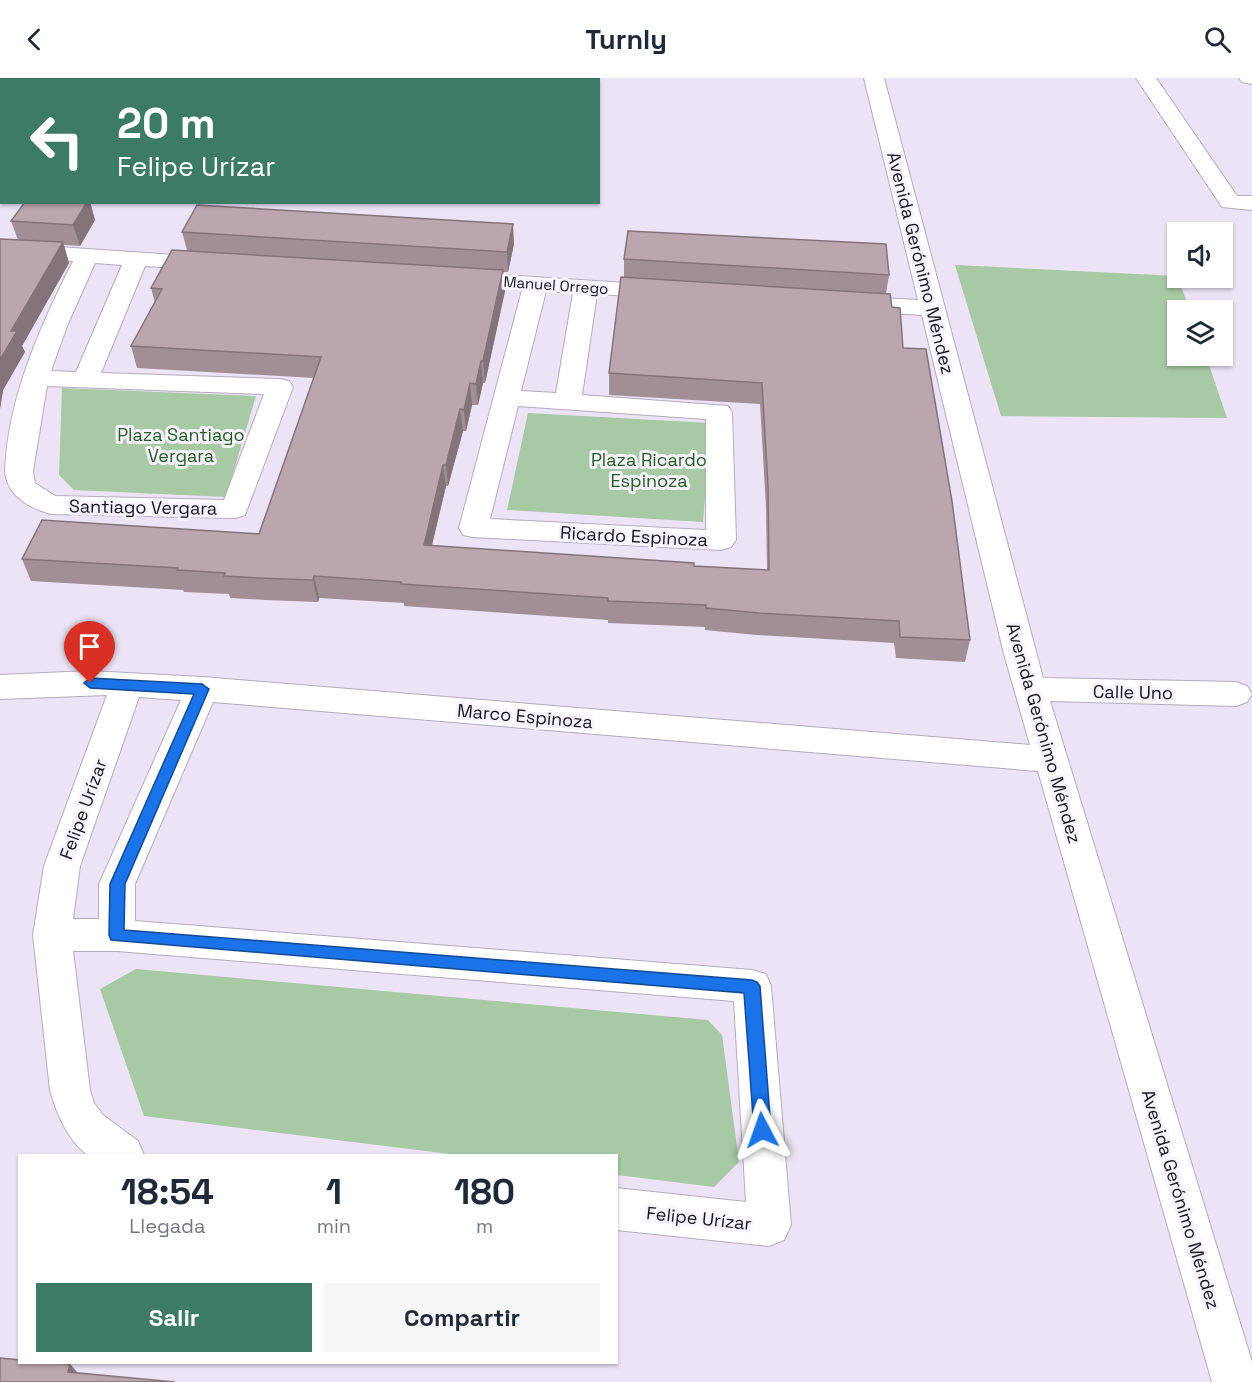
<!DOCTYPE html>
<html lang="es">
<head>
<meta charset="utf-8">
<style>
	body { margin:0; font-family:"Space Grotesk",sans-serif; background:#f6f6f7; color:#1f2937; height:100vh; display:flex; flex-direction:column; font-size:22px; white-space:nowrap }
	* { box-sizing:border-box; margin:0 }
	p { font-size:20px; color:#747a83 }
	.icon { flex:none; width:33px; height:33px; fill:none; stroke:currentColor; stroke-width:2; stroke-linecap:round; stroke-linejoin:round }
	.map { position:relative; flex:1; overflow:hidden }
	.details { position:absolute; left:18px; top:1076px; width:600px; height:210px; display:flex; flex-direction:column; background:#fff; border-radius:0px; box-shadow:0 2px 4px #0004 }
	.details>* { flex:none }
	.top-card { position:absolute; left:0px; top:0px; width:600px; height:126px; box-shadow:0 2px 4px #0004; background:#3e7b67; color:#fff; overflow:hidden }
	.fabs { position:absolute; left:1167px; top:144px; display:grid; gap:12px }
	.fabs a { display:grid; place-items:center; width:66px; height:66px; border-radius:0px; background:#fff; box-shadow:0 2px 4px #0004; font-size:30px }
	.pin { position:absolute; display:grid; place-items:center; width:51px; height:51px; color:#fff; margin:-62px -26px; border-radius:50% 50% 50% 0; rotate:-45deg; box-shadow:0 0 6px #0007 }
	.pin .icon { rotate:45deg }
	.me { position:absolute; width:66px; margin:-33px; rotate:356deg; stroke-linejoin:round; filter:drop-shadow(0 0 4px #0008) }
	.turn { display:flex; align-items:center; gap:21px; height:126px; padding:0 18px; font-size:27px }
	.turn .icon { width:78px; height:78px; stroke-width:2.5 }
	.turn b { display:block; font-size:42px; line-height:51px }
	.eta { display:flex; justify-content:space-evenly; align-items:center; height:102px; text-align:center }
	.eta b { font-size:36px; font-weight:600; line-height:42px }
	.button { display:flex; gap:12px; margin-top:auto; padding:12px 18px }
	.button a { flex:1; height:69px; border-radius:0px; background:#3e7b67; color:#fff; font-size:24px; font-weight:600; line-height:69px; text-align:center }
	.button a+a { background:#f6f6f7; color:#1f2937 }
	header { display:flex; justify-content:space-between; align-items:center; height:78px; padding:0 18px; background:#fff; font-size:27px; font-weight:600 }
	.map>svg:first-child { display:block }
	.green { fill:#a7c9a4 }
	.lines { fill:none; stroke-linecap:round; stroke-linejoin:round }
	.street-casing { stroke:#b5abbe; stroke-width:2 }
	.street { fill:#fff; fill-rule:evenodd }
	.wall { fill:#a28f96 }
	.shaded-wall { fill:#84747a }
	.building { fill:#bca6ae; stroke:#84747a; stroke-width:1.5 }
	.route { fill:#1a73e8; stroke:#114b97; stroke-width:1.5 }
	.labels { text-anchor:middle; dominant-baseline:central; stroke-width:6; stroke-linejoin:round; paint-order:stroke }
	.far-street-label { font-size:15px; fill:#161219; stroke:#f8f2fe }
	.street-label { font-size:18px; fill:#161219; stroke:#f8f2fe }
	.park-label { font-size:18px; fill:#225d22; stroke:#f8f2fe }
</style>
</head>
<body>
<header><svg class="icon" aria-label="back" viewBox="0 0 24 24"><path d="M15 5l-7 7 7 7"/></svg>Turnly<svg class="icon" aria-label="search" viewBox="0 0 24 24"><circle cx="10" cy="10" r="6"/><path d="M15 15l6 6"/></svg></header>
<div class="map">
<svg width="1252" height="1304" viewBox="0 0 1252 1304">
	<rect width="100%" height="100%" fill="#ede3f6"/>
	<g class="green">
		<polygon points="955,187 1177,198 1190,232 1178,232 1178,278 1206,278 1227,340 1001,338"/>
		<polygon points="62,310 256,318 226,419 74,412 59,397"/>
		<polygon points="528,335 711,345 703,444 507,432"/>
		<polygon points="136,891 708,942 722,957 739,1084 714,1109 617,1097 616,1077 458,1077 144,1038 100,911"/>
	</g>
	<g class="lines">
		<g class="street-casing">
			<g id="street">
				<path d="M864,0H884L1043,600L1236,604L1247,608L1252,616L1247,624L1236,628L1050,623L1252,1284V1304H1212L1038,693L213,624L135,806V843L752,892L766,896L771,908L791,1147L784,1162L769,1168L616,1152V1110L746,1124L734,923L117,873H73L90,1012L94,1025L103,1037L138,1063L144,1077H87C67,1060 57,1037 50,1012L33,857L44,788L107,617L0,621V597L90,593L202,599L1030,667L1004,576L922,237L846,232L837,230L834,225L837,220L846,218L918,222ZM139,619L181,622L99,806V841H73L80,788Z"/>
				<polygon points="1136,0 1156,0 1237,118 1252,118 1252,132 1222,129"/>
				<polygon points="1239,0 1252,0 1252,6 1242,4"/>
				<path d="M0,165L219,180L223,185L219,190L211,192L145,188L101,295L280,301L289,303L293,309L245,437L235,440L51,436C29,430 7,418 5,393C8,319 40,249 73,183L0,179ZM95,185L122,187L76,294L51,293L67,248ZM47,308L264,316L224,422L55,418L35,405L33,393Z"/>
				<path d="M460,194L671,208L675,213L671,218L663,220L597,216L582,317L728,328L732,334L736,462L731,469L721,472L473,459L463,457L459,450L522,212L452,206L448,201L452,196ZM546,213L573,215L556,315L521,313ZM518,328L706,341V452L490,441Z"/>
			</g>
		</g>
		<use href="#street" class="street"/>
	</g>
	<g class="wall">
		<polygon points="25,124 90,124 95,142 80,168 64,167 69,185 22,268 25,274 3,312 0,331 0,161 18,162 11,143"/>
		<polygon points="182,154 514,166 508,194 503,194 505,213 485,305 483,305 478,327 472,327 466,353 463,353 448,408 446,408 432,467 694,488 767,492 766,430 760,326 609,317 609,295 624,199 624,181 889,197 886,216 892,229 903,270 970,562 965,584 896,580 894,565 757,557 705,552 705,549 608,545 608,542 404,528 404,525 319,520 318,524 265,522 230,520 229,516 184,514 183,512 31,503 22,481 259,456 314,300 137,290 131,268 155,225 151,210 187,172"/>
	</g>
	<g class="shaded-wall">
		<polygon points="87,124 90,124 95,142 80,168 73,147"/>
		<polygon points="513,146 514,166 508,194 507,174"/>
		<polygon points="63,164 69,185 22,268 25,274 3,312 0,331 0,282 11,253"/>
		<polygon points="503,192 505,213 485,305 483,283"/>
		<polygon points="481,283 483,305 478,327 476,306"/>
		<polygon points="470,305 472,327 466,353 464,332"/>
		<polygon points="460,331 463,353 448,408 446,387"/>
		<polygon points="443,387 446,408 427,488 424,467"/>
		<polygon points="314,498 319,520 318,524 313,502"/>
		<polygon points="70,1286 83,1301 68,1294"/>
	</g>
	<g class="building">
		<polygon points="25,124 87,124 73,147 11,143"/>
		<polygon points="197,127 513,146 507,174 182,154"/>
		<polygon points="628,153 886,166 889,197 624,181"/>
		<polygon points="0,161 63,164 11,253 17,253 0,282"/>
		<polygon points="172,172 503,192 483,283 481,283 476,306 470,305 464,332 460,331 446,387 443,387 424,467 694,485 694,488 769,492 768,408 762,305 609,295 621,199 890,216 892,229 900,230 903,270 926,271 952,423 970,562 900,559 899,543 759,535 706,530 706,527 608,523 608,520 401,506 401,504 314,498 313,502 259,500 224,498 225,495 177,492 178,490 22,481 42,442 259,456 321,279 131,268 162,211 151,210"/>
		<polygon points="0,1280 20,1282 20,1284 44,1284 70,1286 68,1294 175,1304 0,1304"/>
	</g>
	<polygon class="route" points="90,600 202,606 209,611 125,806 124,852 752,902 757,904 760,908 771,1052 768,1057 762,1060 756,1057 754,1052 744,915 111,862 109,857 110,806 194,616 90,610 84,605"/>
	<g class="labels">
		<g class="far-street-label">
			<text transform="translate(556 207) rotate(4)">Manuel Orrego</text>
		</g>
		<g class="street-label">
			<text transform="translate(921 185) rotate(76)">Avenida Gerónimo Méndez</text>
			<text transform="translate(143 429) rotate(1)">Santiago Vergara</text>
			<text transform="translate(634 458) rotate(3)">Ricardo Espinoza</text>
			<text transform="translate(1133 614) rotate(1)">Calle Uno</text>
			<text transform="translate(525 638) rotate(5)">Marco Espinoza</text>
			<text transform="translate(1044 655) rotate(74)">Avenida Gerónimo Méndez</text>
			<text transform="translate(83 731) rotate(-70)">Felipe Urízar</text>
			<text transform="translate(1181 1121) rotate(73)">Avenida Gerónimo Méndez</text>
			<text transform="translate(699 1140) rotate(6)">Felipe Urízar</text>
		</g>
		<g class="park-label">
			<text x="181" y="356">Plaza Santiago<tspan x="181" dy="21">Vergara</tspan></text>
			<text x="649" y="381">Plaza Ricardo<tspan x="649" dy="21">Espinoza</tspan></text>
		</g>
	</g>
</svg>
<div class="fabs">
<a><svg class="icon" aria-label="sound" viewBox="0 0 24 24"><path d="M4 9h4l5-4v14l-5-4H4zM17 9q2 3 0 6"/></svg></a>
<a><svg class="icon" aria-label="layers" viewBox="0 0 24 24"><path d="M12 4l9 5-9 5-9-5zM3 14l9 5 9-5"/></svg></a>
</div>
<div class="pin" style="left:90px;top:605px;background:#d93025"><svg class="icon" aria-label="arrive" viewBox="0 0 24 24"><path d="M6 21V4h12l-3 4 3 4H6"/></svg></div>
<svg class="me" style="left:762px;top:1052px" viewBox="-20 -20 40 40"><path d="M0-17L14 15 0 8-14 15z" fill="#1a73e8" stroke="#fff" stroke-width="4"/></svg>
<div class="top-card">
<div class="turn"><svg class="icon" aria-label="left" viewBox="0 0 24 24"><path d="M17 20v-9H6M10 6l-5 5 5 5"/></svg><div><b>20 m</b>Felipe Urízar</div></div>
</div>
<section class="details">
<div class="eta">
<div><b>18:54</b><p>Llegada</p></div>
<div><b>1</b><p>min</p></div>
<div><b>180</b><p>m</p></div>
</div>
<div class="button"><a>Salir</a><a>Compartir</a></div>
</section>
</div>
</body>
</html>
